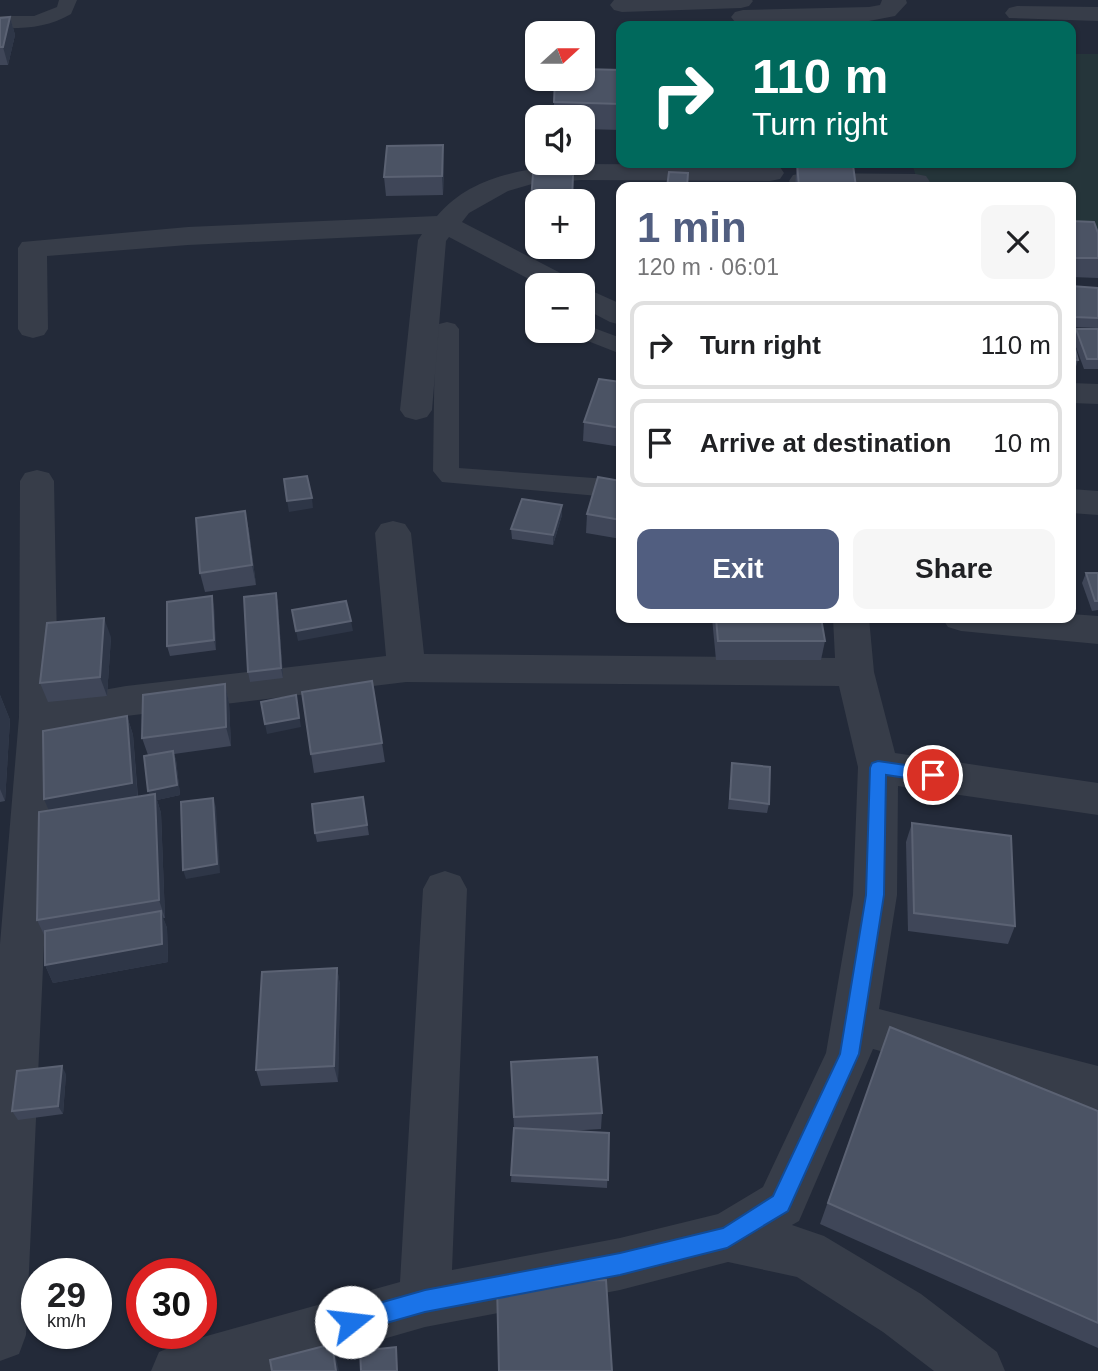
<!DOCTYPE html>
<html lang="en">
<head>
<meta charset="utf-8">
<style>
	body { margin:0; font-family:Arial,sans-serif; background:#f6f6f6; color:#202124; height:100vh; display:flex; flex-direction:column; font-size:26px; white-space:nowrap }
	* { box-sizing:border-box; margin:0 }
	p { font-size:23px; color:#757577 }
	.icon { flex:none; width:38px; height:38px; fill:none; stroke:currentColor; stroke-width:2; stroke-linecap:round; stroke-linejoin:round }
	.map { position:relative; flex:1; overflow:hidden }
	.details { position:absolute; left:616px; top:182px; width:460px; height:441px; display:flex; flex-direction:column; background:#fff; border-radius:14px; box-shadow:0 2px 5px #0004 }
	.details>* { flex:none }
	.guide { position:absolute; left:616px; top:21px; width:460px; height:147px; border-radius:14px; box-shadow:0 2px 5px #0004; background:#00695c; color:#fff; overflow:hidden }
	.needle { width:46px; rotate:69deg }
	.buttons { position:absolute; left:525px; top:21px; display:grid; gap:14px }
	.buttons a { display:grid; place-items:center; width:70px; height:70px; border-radius:14px; background:#fff; box-shadow:0 2px 5px #0004; font-size:35px }
	.speed { position:absolute; left:21px; top:1258px; display:flex; gap:14px; font-size:35px; font-weight:700; text-align:center }
	.speed>* { display:grid; place-content:center; width:91px; height:91px; border-radius:50%; background:#fff; box-shadow:0 2px 5px #0004; line-height:1 }
	.speed small { font-size:18px; font-weight:400 }
	.speed .limit { border:10px solid #d22; background:#fff; color:#111 }
	.pin { position:absolute; display:grid; place-items:center; width:60px; height:60px; color:#fff; margin:-30px; border:4px solid #fff; border-radius:50%; box-shadow:0 2px 7px #0007 }
	.me { position:absolute; width:77px; margin:-38px; rotate:74deg; stroke-linejoin:round; filter:drop-shadow(0 0 5px #0008) }
	.turn { display:flex; align-items:center; gap:24px; height:147px; padding:0 21px; font-size:32px }
	.turn .icon { width:91px; height:91px; stroke-width:2.5 }
	.turn b { display:block; font-size:49px; line-height:60px }
	.round { display:grid; place-items:center; flex:none; width:74px; height:74px; border-radius:14px; background:#f6f6f6 }
	.overview { display:flex; align-items:center; justify-content:space-between; height:119px; padding:0 21px }
	h1 { font-size:42px; font-weight:800; line-height:52px; color:#515e80 }
	.button { display:flex; gap:14px; margin-top:auto; padding:14px 21px }
	.button a { flex:1; height:80px; border-radius:14px; background:#515e80; color:#fff; font-size:28px; font-weight:800; line-height:80px; text-align:center }
	.button a+a { background:#f6f6f6; color:#202124 }
	ul { padding:0; list-style:none }
	li { display:flex; align-items:center; gap:21px; height:88px; margin:0 14px 10px; padding:0 7px; border:4px solid #e0e0e0; border-radius:14px }
	li div { flex:1 }
	li b { display:block; font-size:26px }
	li em { font-style:normal }
	.map>svg:first-child { display:block }
	.green { fill:#25353a }
	.lines { fill:none; stroke-linecap:round; stroke-linejoin:round }
	.lane { fill:#373d49; fill-rule:evenodd }
	.street { fill:#373d49; fill-rule:evenodd }
	.wall { fill:#3f4658 }
	.shaded-wall { fill:#2e3647 }
	.building { fill:#4b5364; stroke:#5b6273; stroke-width:2 }
	.route { fill:#1a73e8; stroke:#114b97; stroke-width:2 }
</style>
</head>
<body>
<div class="map">
<svg width="1098" height="1371" viewBox="0 0 1098 1371">
	<rect width="100%" height="100%" fill="#232a39"/>
	<polygon class="green" points="1071,54 1098,54 1098,230 1071,228 1071,187 919,187 912,163 1071,163"/>
	<g class="lines">
		<g class="lane">
			<path d="M59,0H77L71,14C49,27 25,29 0,28V16H34L57,7Z"/>
			<polygon points="447,322 455,324 459,329 459,468 621,480 621,498 442,482 433,471 435,329 439,324"/>
			<polygon points="583,324 621,338 621,354 575,336 571,331 583,331"/>
		</g>
		<g class="street">
			<polygon points="614,0 752,0 753,1 749,6 741,8 622,12 614,10 610,5"/>
			<polygon points="882,0 906,0 907,3 895,16 869,21 743,24 735,22 731,17 735,12 743,10 869,7 880,5"/>
			<polygon points="1017,6 1098,7 1098,21 1009,18 1005,13 1009,8"/>
			<path d="M580,164L770,165L780,167L784,173L780,179L770,181L580,180L532,184L508,191L469,213L462,222L572,279L577,285H540L449,237L446,241L432,410L427,417L416,420L405,417L400,410L418,240L422,234L188,245L47,256L48,329L44,335L33,338L22,335L18,329V248L22,242L188,227L437,216C472,174 528,168 580,164Z"/>
			<polygon points="803,173 916,174 926,176 930,182 926,187 793,187 789,181 793,175"/>
			<polygon points="583,287 621,304 621,325 610,322 583,308"/>
			<polygon points="1071,383 1098,384 1098,404 1071,403"/>
			<polygon points="37,470 49,473 54,481 58,698 126,686 386,656 375,533 381,524 393,521 405,524 411,533 424,654 835,658 833,618 869,618 874,672 895,753 1098,783 1098,815 898,786 897,895 879,1009 1098,1066 1098,1110 873,1049 799,1221 792,1225 824,1236 921,1294 997,1352 1005,1371 934,1371 883,1332 797,1277 728,1262 620,1290 425,1327 272,1371 151,1371 159,1352 178,1344 400,1282 423,889 430,876 445,871 460,876 467,889 452,1270 620,1238 718,1214 763,1187 826,1053 853,895 858,767 839,686 406,682 126,716 58,729 44,946 26,1335 19,1354 0,1361 0,944 19,717 20,481 25,473"/>
			<polygon points="1071,489 1098,491 1098,515 1071,513"/>
			<polygon points="1071,614 1098,616 1098,644 961,631 948,627 942,618 1071,618"/>
		</g>
	</g>
	<g class="wall">
		<polygon points="10,17 15,35 8,65 0,65 0,18"/>
		<polygon points="621,70 621,130 583,129 583,117 554,117 554,102"/>
		<polygon points="444,163 443,195 386,196 384,177"/>
		<polygon points="797,163 856,187 795,187"/>
		<rect x="531" y="201" width="6" height="10"/>
		<polygon points="1071,221 1098,232 1098,278 1071,277"/>
		<polygon points="1071,286 1098,288 1098,328 1072,327"/>
		<polygon points="1076,329 1098,329 1098,369 1084,369 1073,339"/>
		<polygon points="1071,334 1078,360 1075,370 1071,370"/>
		<polygon points="621,382 621,447 583,441 584,422"/>
		<polygon points="621,481 621,539 586,533 587,514"/>
		<polygon points="245,511 249,531 256,585 205,592 200,573"/>
		<polygon points="562,515 553,545 512,539 511,529"/>
		<polygon points="1086,573 1098,573 1098,610 1092,611 1082,583"/>
		<polygon points="276,593 278,603 283,678 250,682 248,672"/>
		<polygon points="214,606 216,650 170,656 167,646"/>
		<polygon points="712,618 821,618 825,641 821,660 716,660"/>
		<polygon points="111,637 107,696 48,702 40,683"/>
		<polygon points="225,684 229,703 231,746 174,754 176,760 180,795 157,800 161,813 165,918 163,918 167,928 168,962 53,983 45,965 45,937 37,920 49,810 127,716 133,735 138,797 149,795 148,755 142,738"/>
		<polygon points="0,695 10,720 5,801 0,802"/>
		<polygon points="382,743 385,762 314,773 311,754"/>
		<polygon points="732,763 769,804 767,813 728,809"/>
		<polygon points="363,797 369,835 317,842 315,833"/>
		<polygon points="912,823 1015,926 1008,944 908,931 906,842"/>
		<polygon points="337,968 340,985 338,1082 261,1086 256,1070"/>
		<polygon points="890,1027 1098,1111 1098,1348 820,1224"/>
		<polygon points="511,1062 602,1113 601,1129 567,1131 609,1133 607,1188 511,1182 514,1128"/>
		<polygon points="66,1074 63,1114 18,1120 12,1111"/>
	</g>
	<g class="shaded-wall">
		<polygon points="10,17 15,35 8,65 3,47"/>
		<polygon points="443,145 444,163 443,195 442,176"/>
		<polygon points="312,498 313,508 289,512 287,501"/>
		<polygon points="562,505 562,515 553,545 553,535"/>
		<polygon points="245,511 249,531 256,585 252,565"/>
		<polygon points="276,593 278,603 283,678 281,668"/>
		<polygon points="212,596 214,606 216,650 214,640"/>
		<polygon points="104,618 111,637 107,696 100,677"/>
		<polygon points="351,621 353,631 298,641 296,631"/>
		<polygon points="225,684 229,703 231,746 226,727"/>
		<polygon points="0,695 10,720 5,801 0,789"/>
		<polygon points="296,695 301,727 267,734 265,724"/>
		<polygon points="127,716 133,735 138,802 52,818 44,799"/>
		<polygon points="173,751 176,760 180,795 157,800 161,813 165,918 159,900 151,801 148,791"/>
		<polygon points="213,798 216,807 220,873 186,879 183,870"/>
		<polygon points="161,911 167,928 168,962 53,983 45,965"/>
		<polygon points="337,968 340,985 338,1082 334,1066"/>
		<polygon points="62,1066 66,1074 63,1114 58,1106"/>
		<polygon points="332,1344 336,1357 339,1371 336,1371"/>
	</g>
	<g class="building">
		<polygon points="10,17 3,47 0,47 0,18"/>
		<polygon points="583,69 621,70 621,104 554,102 555,79 583,79"/>
		<polygon points="443,145 442,176 384,177 387,146"/>
		<polygon points="797,163 853,165 856,187 799,187"/>
		<polygon points="669,172 688,173 687,187 667,187"/>
		<polygon points="533,174 573,175 572,201 531,201"/>
		<polygon points="1071,221 1094,222 1098,233 1098,258 1071,258"/>
		<polygon points="1071,286 1098,288 1098,318 1075,317 1071,302"/>
		<polygon points="1076,329 1098,329 1098,359 1087,359"/>
		<polygon points="1071,334 1078,360 1071,360"/>
		<polygon points="599,379 621,382 621,428 584,422"/>
		<polygon points="307,476 312,498 287,501 284,479"/>
		<polygon points="598,477 621,481 621,520 587,514"/>
		<polygon points="522,499 562,505 553,535 511,529"/>
		<polygon points="245,511 252,565 200,573 196,518"/>
		<polygon points="1086,573 1098,573 1098,601 1095,601"/>
		<polygon points="276,593 281,668 248,672 244,597"/>
		<polygon points="212,596 214,640 167,646 167,602"/>
		<polygon points="346,601 351,621 296,631 292,610"/>
		<polygon points="104,618 100,677 40,683 47,623"/>
		<polygon points="716,618 821,618 825,641 718,641"/>
		<polygon points="372,681 382,743 311,754 302,692"/>
		<polygon points="225,684 226,727 142,738 143,695"/>
		<polygon points="296,695 299,718 265,724 261,702"/>
		<polygon points="127,716 132,783 44,799 43,731"/>
		<polygon points="173,751 177,785 148,791 144,756"/>
		<polygon points="732,763 770,767 769,804 730,799"/>
		<polygon points="155,794 159,900 37,920 39,812"/>
		<polygon points="363,797 367,825 315,833 312,804"/>
		<polygon points="213,798 217,864 183,870 181,802"/>
		<polygon points="912,823 1011,836 1015,926 914,913"/>
		<polygon points="161,911 162,944 45,965 45,931"/>
		<polygon points="337,968 334,1066 256,1070 262,972"/>
		<polygon points="890,1027 1098,1111 1098,1323 828,1203"/>
		<polygon points="597,1057 602,1113 514,1117 511,1062"/>
		<polygon points="62,1066 58,1106 12,1111 17,1071"/>
		<polygon points="514,1128 609,1133 608,1180 511,1175"/>
		<polygon points="606,1280 612,1371 499,1371 497,1284"/>
		<polygon points="332,1344 336,1371 272,1371 270,1360"/>
		<polygon points="396,1347 397,1371 361,1371 360,1351"/>
	</g>
	<polygon class="route" points="878,761 933,769 939,771 941,775 939,780 933,782 886,775 884,895 859,1054 788,1211 727,1248 620,1275 425,1312 351,1333 343,1330 340,1322 343,1314 351,1311 425,1290 620,1253 723,1228 773,1196 840,1054 866,895 870,768 872,763"/>
</svg>
<div class="buttons">
<a><svg class="needle" viewBox="-14 -14 28 28"><path d="M0-13l5 13h-10z" fill="#e53935"/><path d="M0 13l5-13h-10z" fill="#757577"/></svg></a>
<a><svg class="icon" aria-label="sound" viewBox="0 0 24 24"><path d="M4 9h4l5-4v14l-5-4H4zM17 9q2 3 0 6"/></svg></a>
<a>+</a>
<a>−</a>
</div>
<div class="speed"><div>29<small>km/h</small></div><div class="limit">30</div></div>
<div class="pin" style="left:933px;top:775px;background:#d93025"><svg class="icon" aria-label="arrive" viewBox="0 0 24 24"><path d="M6 21V4h12l-3 4 3 4H6"/></svg></div>
<svg class="me" style="left:351px;top:1322px" viewBox="-20 -20 40 40"><circle r="19" fill="#fff"/><path d="M0-13L10 11 0 6-10 11z" fill="#1a73e8"/></svg>
<div class="guide">
<div class="turn"><svg class="icon" aria-label="right" viewBox="0 0 24 24"><path d="M7 20v-9h11M14 6l5 5-5 5"/></svg><div><b>110 m</b>Turn right</div></div>
</div>
<section class="details">
<div class="overview"><div><h1>1 min</h1><p>120 m · 06:01</p></div><a class="round"><svg class="icon" aria-label="close" viewBox="0 0 24 24"><path d="M6 6l12 12M18 6L6 18"/></svg></a></div>
<ul>
<li><svg class="icon" aria-label="right" viewBox="0 0 24 24"><path d="M7 20v-9h11M14 6l5 5-5 5"/></svg><div><b>Turn right</b></div><em>110 m</em></li>
<li><svg class="icon" aria-label="arrive" viewBox="0 0 24 24"><path d="M6 21V4h12l-3 4 3 4H6"/></svg><div><b>Arrive at destination</b></div><em>10 m</em></li>
</ul>
<div class="button"><a>Exit</a><a>Share</a></div>
</section>
</div>
</body>
</html>
